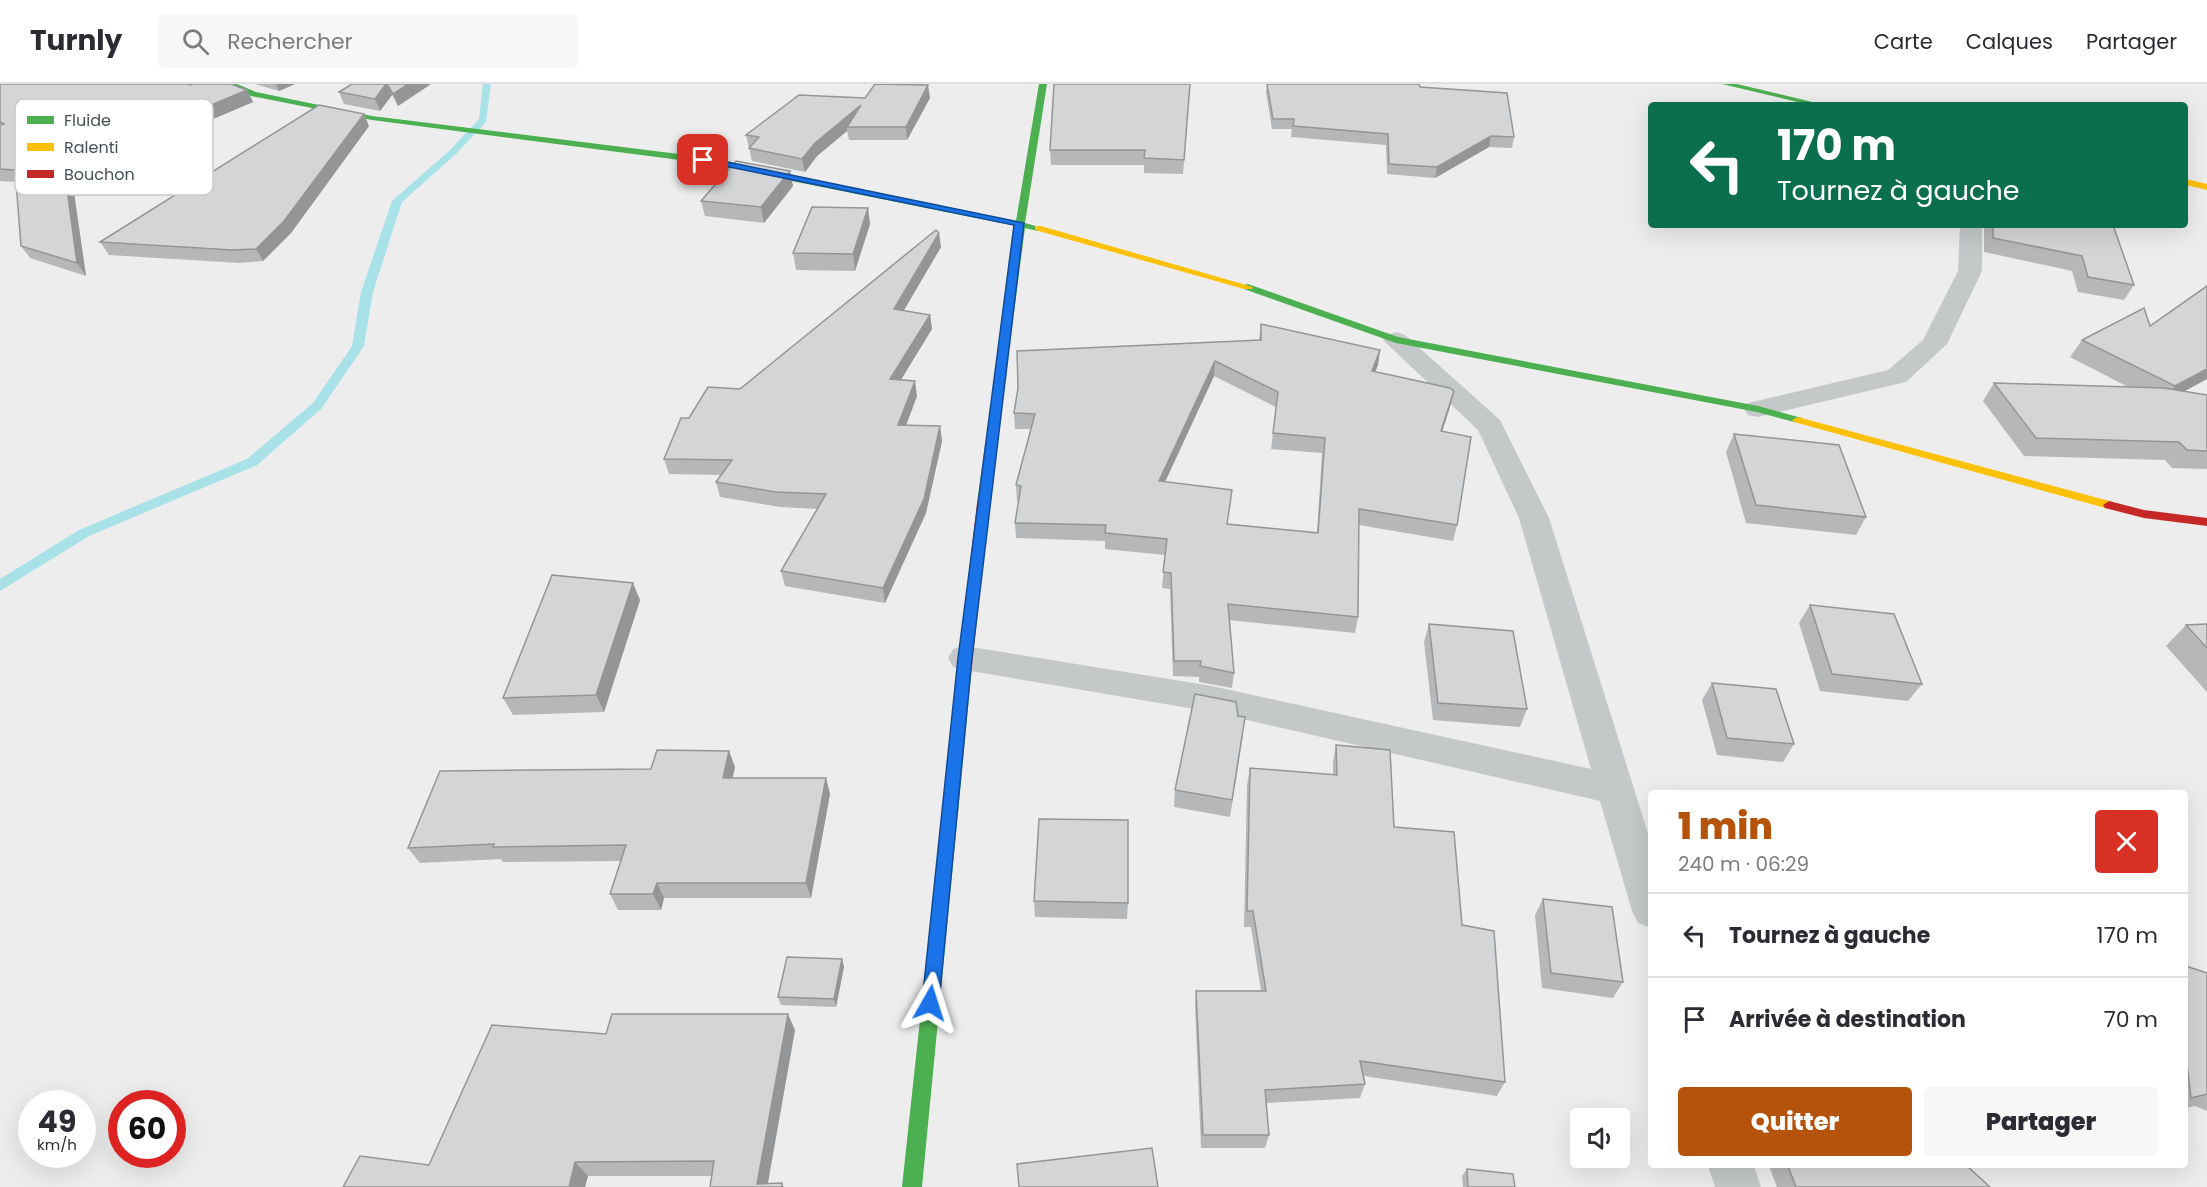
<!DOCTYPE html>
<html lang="fr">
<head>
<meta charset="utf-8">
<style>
	body { margin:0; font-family:Poppins,sans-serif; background:#f7f7f7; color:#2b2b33; height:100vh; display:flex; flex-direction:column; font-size:22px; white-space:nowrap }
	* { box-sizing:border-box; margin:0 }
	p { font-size:20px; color:#7c7c81 }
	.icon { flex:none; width:33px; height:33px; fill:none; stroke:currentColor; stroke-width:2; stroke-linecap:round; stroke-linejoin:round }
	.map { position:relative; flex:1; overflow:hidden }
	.details { position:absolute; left:1648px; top:706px; width:540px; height:378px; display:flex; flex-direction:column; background:#fff; border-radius:6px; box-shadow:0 6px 24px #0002 }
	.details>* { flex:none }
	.hud { position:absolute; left:1648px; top:18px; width:540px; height:126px; border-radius:6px; box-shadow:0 6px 24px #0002; background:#0b6e4f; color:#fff; overflow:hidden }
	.buttons { position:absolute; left:1570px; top:1024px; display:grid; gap:12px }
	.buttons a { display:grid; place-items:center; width:60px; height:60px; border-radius:6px; background:#fff; box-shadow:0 6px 24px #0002; font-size:30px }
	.speed { position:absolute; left:18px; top:1006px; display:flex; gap:12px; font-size:30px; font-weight:700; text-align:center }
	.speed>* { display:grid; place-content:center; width:78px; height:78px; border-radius:50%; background:#fff; box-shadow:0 6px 24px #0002; line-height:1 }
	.speed small { font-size:15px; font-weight:400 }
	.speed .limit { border:9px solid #d22; background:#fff; color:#111 }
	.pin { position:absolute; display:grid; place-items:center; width:51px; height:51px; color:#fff; margin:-26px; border-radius:12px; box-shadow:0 3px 9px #0006 }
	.me { position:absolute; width:66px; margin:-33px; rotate:6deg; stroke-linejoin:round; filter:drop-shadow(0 0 4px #0008) }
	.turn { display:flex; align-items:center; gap:21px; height:126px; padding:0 30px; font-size:27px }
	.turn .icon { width:78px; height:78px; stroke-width:2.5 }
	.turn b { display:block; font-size:42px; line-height:51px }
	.round { display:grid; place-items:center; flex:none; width:63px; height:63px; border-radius:6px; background:#f7f7f7 }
	.overview { display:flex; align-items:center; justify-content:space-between; height:102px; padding:0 30px }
	h1 { font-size:36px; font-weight:800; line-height:45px; color:#b45309 }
	.cta { display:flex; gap:12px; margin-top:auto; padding:12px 30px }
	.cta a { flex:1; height:69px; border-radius:6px; background:#b45309; color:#fff; font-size:24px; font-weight:800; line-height:69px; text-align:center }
	.cta a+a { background:#f7f7f7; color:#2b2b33 }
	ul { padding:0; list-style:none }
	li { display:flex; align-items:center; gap:18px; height:84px; padding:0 30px; border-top:2px solid #e1e1e2 }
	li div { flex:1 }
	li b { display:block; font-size:22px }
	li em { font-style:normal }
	header { display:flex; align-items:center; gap:36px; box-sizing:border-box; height:84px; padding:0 30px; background:#fff; border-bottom:2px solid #e1e1e2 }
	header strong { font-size:28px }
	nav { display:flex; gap:33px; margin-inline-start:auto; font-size:21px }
	.search { width:420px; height:54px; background:#f7f7f7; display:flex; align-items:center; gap:15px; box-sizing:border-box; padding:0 21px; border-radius:6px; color:#7c7c81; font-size:22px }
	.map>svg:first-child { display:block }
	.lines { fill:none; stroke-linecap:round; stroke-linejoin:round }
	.stream { fill:#a8e2e8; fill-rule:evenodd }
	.street { fill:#c4c8c9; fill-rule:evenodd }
	.fast { fill:#4caf50; fill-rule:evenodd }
	.slow { fill:#ffc107; fill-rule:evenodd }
	.jam { fill:#c62828; fill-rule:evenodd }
	.wall { fill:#b6b7b8; fill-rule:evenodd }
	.shaded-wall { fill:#949596 }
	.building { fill:#d4d5d6; stroke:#949596; stroke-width:1.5; fill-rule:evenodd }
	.route { fill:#1a73e8; stroke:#114b97; stroke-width:1.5 }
	.key { fill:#fff; stroke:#c7cbcd; stroke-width:1.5 }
	.key-label { font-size:16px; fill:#455158 }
</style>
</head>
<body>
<header>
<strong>Turnly</strong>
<div class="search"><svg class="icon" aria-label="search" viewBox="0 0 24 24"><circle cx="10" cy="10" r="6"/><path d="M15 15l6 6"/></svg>Rechercher</div>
<nav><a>Carte</a><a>Calques</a><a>Partager</a></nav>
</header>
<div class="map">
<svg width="2207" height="1103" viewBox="0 0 2207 1103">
	<rect width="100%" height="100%" fill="#eeeded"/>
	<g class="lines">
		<polygon class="stream" points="483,0 491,0 486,38 456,70 402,118 373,208 364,262 321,325 257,381 89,452 0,507 0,495 79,446 247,375 313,319 352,262 361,208 392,117 450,66 479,35"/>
		<g class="street">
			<polygon points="1960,141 1982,141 1982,187 1947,260 1906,298 1758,333 1748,331 1744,325 1748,319 1888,286 1923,256 1958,187"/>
			<polygon points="1396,248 1405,251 1500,336 1549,434 1652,762 1652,844 1638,839 1632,827 1600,717 1212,628 965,586 953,583 948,574 953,565 965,562 1212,602 1591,685 1519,434 1478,346 1383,256 1387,251"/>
			<polygon points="1708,1082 1754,1082 1761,1103 1715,1103"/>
		</g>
		<g class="fast">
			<polygon points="226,0 237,0 256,8 372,32 703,73 1016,137 1039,0 1047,0 1025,139 1043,144 1038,147 1025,144 989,419 983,423 977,419 1016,142 703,79 372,36 251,12"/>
			<polygon points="1722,0 1737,0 1825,21 1810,21"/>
			<polygon points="1248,200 1398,253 1758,322 1802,334 1804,336 1798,339 1757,328 1396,259 1244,205 1244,201"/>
			<polygon points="965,577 970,578 972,582 922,1103 902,1103 958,582 960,578"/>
		</g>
		<g class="slow">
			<polygon points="2186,95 2207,100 2207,106 2186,101"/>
			<polygon points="1035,142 1041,142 1253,203 1252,205 1244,205 1035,146"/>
			<polygon points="1798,333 2113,418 2115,421 2109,425 1794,338 1792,336"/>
		</g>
		<g class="jam">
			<polygon points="983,415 989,419 972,582 970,586 960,586 958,582 977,419"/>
			<polygon points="2109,417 2144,426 2207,434 2207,442 2144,434 2105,424 2103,421"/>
		</g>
	</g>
	<g class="wall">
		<polygon points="0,0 191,1 247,6 253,18 72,95 86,192 30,174 21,162 16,98 0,97"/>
		<polygon points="255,0 295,0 279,7"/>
		<polygon points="352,0 431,0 398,22 392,11 380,27 344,20 339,8"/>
		<polygon points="1190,0 1183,90 1144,89 1144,81 1051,81 1050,66"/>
		<polygon points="1267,0 1419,0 1420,3 1514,53 1512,64 1489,63 1435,94 1387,90 1386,61 1291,53 1292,45 1272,45 1266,8"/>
		<polygon points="865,14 930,14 907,56 849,56 847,47 817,72 805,88 752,77 746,51"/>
		<polygon points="369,42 291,149 263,177 240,179 109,171 100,158"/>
		<polygon points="790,87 793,102 764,139 705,132 701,117"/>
		<polygon points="868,124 870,140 855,187 796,186 793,169"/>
		<polygon points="1984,141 2113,141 2134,201 2124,216 2078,208 2072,187 1984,168"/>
		<polygon points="941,163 903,227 930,231 932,245 901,296 917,312 906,341 940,342 942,357 926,429 885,519 785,502 781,487 818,425 780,423 720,413 716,398 721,391 669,390 664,375 689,334 740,305"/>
		<polygon points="2207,202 2207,295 2184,307 2207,311 2207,385 2172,384 2165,376 2024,372 1983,317 1994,299 2128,303 2070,273 2082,256 2150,242"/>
		<path d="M1261,240L1380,266L1378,281L1375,288L1450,323L1442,348L1457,441L1453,457L1359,441L1358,533L1355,549L1229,536L1234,589L1232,604L1199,598V593L1173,592L1170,505L1162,504L1165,471L1105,465V457L1016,454L1015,439L1019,417H1017L1016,401L1031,345H1015L1014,329L1259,256ZM1214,292L1276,323L1271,365L1322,369L1317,448L1228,440L1165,398Z"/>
		<polygon points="1734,350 1866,433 1856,451 1746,439 1726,368"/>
		<polygon points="640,516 604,628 513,631 503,614"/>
		<polygon points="1810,521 1922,600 1908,617 1820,607 1799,539"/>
		<polygon points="1429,540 1527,625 1520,643 1433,636 1424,558"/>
		<polygon points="2207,540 2207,608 2166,562 2186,541"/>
		<polygon points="1712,599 1794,660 1783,678 1717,671 1702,616"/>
		<polygon points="1243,651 1230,733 1174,723 1175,706"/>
		<polygon points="1336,661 1462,841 1505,998 1497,1012 1364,992 1365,1000 1360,1014 1266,1019 1269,1051 1265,1064 1201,1064 1195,922 1196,907 1261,907 1251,843 1244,843 1247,701 1250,684 1333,691 1333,678"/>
		<polygon points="735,683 732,694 830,710 811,814 664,814 661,826 618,826 610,810 621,777 503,778 501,775 420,779 408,764"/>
		<polygon points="1543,815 1623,898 1613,914 1542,904 1535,831"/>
		<polygon points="1034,817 1128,819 1127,835 1035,833"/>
		<polygon points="842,875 844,883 836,923 781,921 778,913"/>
		<polygon points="2186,882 2207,889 2207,1027 2195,1022 2186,1024"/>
		<polygon points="795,946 768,1099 782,1099 784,1103 710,1103 712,1092 588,1092 585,1103 343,1103 429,1081 606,950"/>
		<polygon points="1769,1082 1967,1082 1990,1103 1777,1103"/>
		<polygon points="1467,1085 1515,1103 1463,1103 1462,1092"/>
	</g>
	<g class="shaded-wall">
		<polygon points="276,0 295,0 279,7"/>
		<polygon points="386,0 387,0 392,11 380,27 375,15"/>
		<polygon points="408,0 431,0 398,22 393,10"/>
		<polygon points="928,1 930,14 907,56 906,43"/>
		<polygon points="247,6 253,18 72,95 86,192 77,179 64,83"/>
		<polygon points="861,21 847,43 847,47 817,72 805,88 802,75 815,59"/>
		<polygon points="364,30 369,42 291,149 263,177 256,165"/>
		<polygon points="1491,52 1489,63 1435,94 1437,83"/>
		<polygon points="790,87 793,102 764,139 761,123"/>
		<polygon points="868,124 870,140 855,187 853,170"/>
		<polygon points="939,149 941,163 896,240 894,225"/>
		<polygon points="930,231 932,245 892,310 890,295"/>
		<polygon points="1380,266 1378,281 1369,302 1372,287"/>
		<polygon points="1215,277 1214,292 1158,413 1159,397"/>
		<polygon points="2207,285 2207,295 2161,320 2175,302"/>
		<polygon points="915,297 917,312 901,355 898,341"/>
		<polygon points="1454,307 1450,323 1437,363 1441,347"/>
		<polygon points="940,342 942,357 926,429 885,519 883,504"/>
		<polygon points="633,499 640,516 604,628 596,611"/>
		<polygon points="729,667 735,683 729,710 723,694"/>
		<polygon points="826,694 830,710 811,814 806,799"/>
		<polygon points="657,799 664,814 661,826 653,810"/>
		<polygon points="842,875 844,883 836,923 834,915"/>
		<polygon points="788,930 795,946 767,1103 757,1100"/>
		<polygon points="575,1078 588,1092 585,1103 569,1103"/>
	</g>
	<g class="building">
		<polygon points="0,0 187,0 191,1 192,0 231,0 247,6 64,83 77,179 21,162 15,86 0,85 0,41 4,40 0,38"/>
		<polygon points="352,0 386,0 375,15 339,8"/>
		<polygon points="387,0 408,0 393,10"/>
		<polygon points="875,0 928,1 906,43 847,43 861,21 815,59 802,75 749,64 759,53 746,51 799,11 865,14"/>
		<polygon points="1054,0 1190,0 1184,76 1144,74 1145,66 1050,66"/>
		<polygon points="1267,0 1419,0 1420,3 1507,9 1514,53 1491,52 1437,83 1389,80 1388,50 1293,42 1294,35 1273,35"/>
		<polygon points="319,21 364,30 284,137 256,165 232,166 100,158"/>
		<polygon points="736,77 790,87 761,123 701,117"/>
		<polygon points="812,123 868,124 853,170 793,169"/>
		<polygon points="1993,141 2113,141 2134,201 2088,193 2082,172 1993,154"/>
		<polygon points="936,146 939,149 894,225 930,231 890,295 915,297 898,341 940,342 924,415 883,504 781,487 826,410 776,408 716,398 732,376 664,375 681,334 689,334 708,303 740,305"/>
		<polygon points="2207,202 2207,285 2175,302 2082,256 2144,224 2150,242"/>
		<path d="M1261,240L1380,266L1372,287L1450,304L1454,307L1441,347L1471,353L1457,441L1359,425L1358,533L1228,520L1234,589L1200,582L1201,577H1174L1171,489L1163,488L1167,455L1105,449L1106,441L1015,439L1021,402L1016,401L1035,330L1014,329L1018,304L1017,267L1261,256ZM1215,277L1278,308L1273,349L1325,354L1318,449L1227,440L1232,406L1159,397Z"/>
		<polygon points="1994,299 2164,304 2207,311 2207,367 2187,366 2179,358 2036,354"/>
		<polygon points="1734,350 1839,361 1866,433 1756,421"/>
		<polygon points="552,491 633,499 596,611 503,614"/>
		<polygon points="1810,521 1894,530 1922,600 1832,590"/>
		<polygon points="1429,540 1513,547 1527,625 1438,619"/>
		<polygon points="2207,540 2207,564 2186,541"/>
		<polygon points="1712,599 1776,605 1794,660 1727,654"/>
		<polygon points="1195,610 1236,618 1238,632 1245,633 1232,716 1175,706"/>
		<polygon points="1336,661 1390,666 1394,743 1454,748 1462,841 1494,847 1505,998 1360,977 1365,1000 1265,1006 1269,1051 1203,1051 1196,907 1266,907 1253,827 1247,827 1250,684 1337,691"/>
		<polygon points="657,666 729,667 723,694 826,694 806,799 657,799 653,810 610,810 626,761 493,763 494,760 408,764 440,687 651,685"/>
		<polygon points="1039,735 1128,736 1128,819 1034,817"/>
		<polygon points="1543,815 1612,823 1623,898 1551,889"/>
		<polygon points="787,873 842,875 834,915 778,913"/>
		<polygon points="2186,882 2207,889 2207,1010 2191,1014 2186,970"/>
		<polygon points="612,930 788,930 757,1100 782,1099 782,1103 710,1103 714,1077 575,1078 569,1103 343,1103 360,1072 429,1081 492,941 606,950"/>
		<polygon points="1152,1064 1158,1103 1019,1103 1017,1080"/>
		<polygon points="1788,1082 1967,1082 1990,1103 1796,1103"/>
		<polygon points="1467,1085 1513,1090 1515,1103 1468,1103"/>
	</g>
	<polygon class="route" points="703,73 1024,139 972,574 939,919 937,925 930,927 924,925 922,919 958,574 1014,141 700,77"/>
	<rect x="15" y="15" width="198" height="96" rx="9" class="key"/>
	<rect x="27" y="32" width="27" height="8" fill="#4caf50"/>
	<rect x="27" y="59" width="27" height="8" fill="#ffc107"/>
	<rect x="27" y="86" width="27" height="8" fill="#c62828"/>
	<g class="key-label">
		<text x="64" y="42">Fluide</text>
		<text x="64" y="69">Ralenti</text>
		<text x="64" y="96">Bouchon</text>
	</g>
</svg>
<div class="buttons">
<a><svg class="icon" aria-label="sound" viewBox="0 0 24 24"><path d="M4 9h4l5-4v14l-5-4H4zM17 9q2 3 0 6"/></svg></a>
</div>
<div class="speed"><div>49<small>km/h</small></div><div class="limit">60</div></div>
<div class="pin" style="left:703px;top:76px;background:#d93025"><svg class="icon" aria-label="arrive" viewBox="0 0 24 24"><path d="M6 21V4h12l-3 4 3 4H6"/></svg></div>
<svg class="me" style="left:930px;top:919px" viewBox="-20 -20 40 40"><path d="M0-17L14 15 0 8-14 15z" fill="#1a73e8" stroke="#fff" stroke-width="4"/></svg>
<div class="hud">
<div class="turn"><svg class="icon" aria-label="left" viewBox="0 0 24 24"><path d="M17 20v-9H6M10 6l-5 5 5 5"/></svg><div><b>170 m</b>Tournez à gauche</div></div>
</div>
<section class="details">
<div class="overview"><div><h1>1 min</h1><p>240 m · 06:29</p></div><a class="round" style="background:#d93025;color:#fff"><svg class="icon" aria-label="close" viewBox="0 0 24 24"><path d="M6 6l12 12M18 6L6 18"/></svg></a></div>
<ul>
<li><svg class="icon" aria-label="left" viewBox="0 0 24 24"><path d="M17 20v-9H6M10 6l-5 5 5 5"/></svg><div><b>Tournez à gauche</b></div><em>170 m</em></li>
<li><svg class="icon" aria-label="arrive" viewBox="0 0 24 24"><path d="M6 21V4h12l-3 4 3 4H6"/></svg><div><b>Arrivée à destination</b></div><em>70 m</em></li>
</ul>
<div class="cta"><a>Quitter</a><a>Partager</a></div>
</section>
</div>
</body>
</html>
